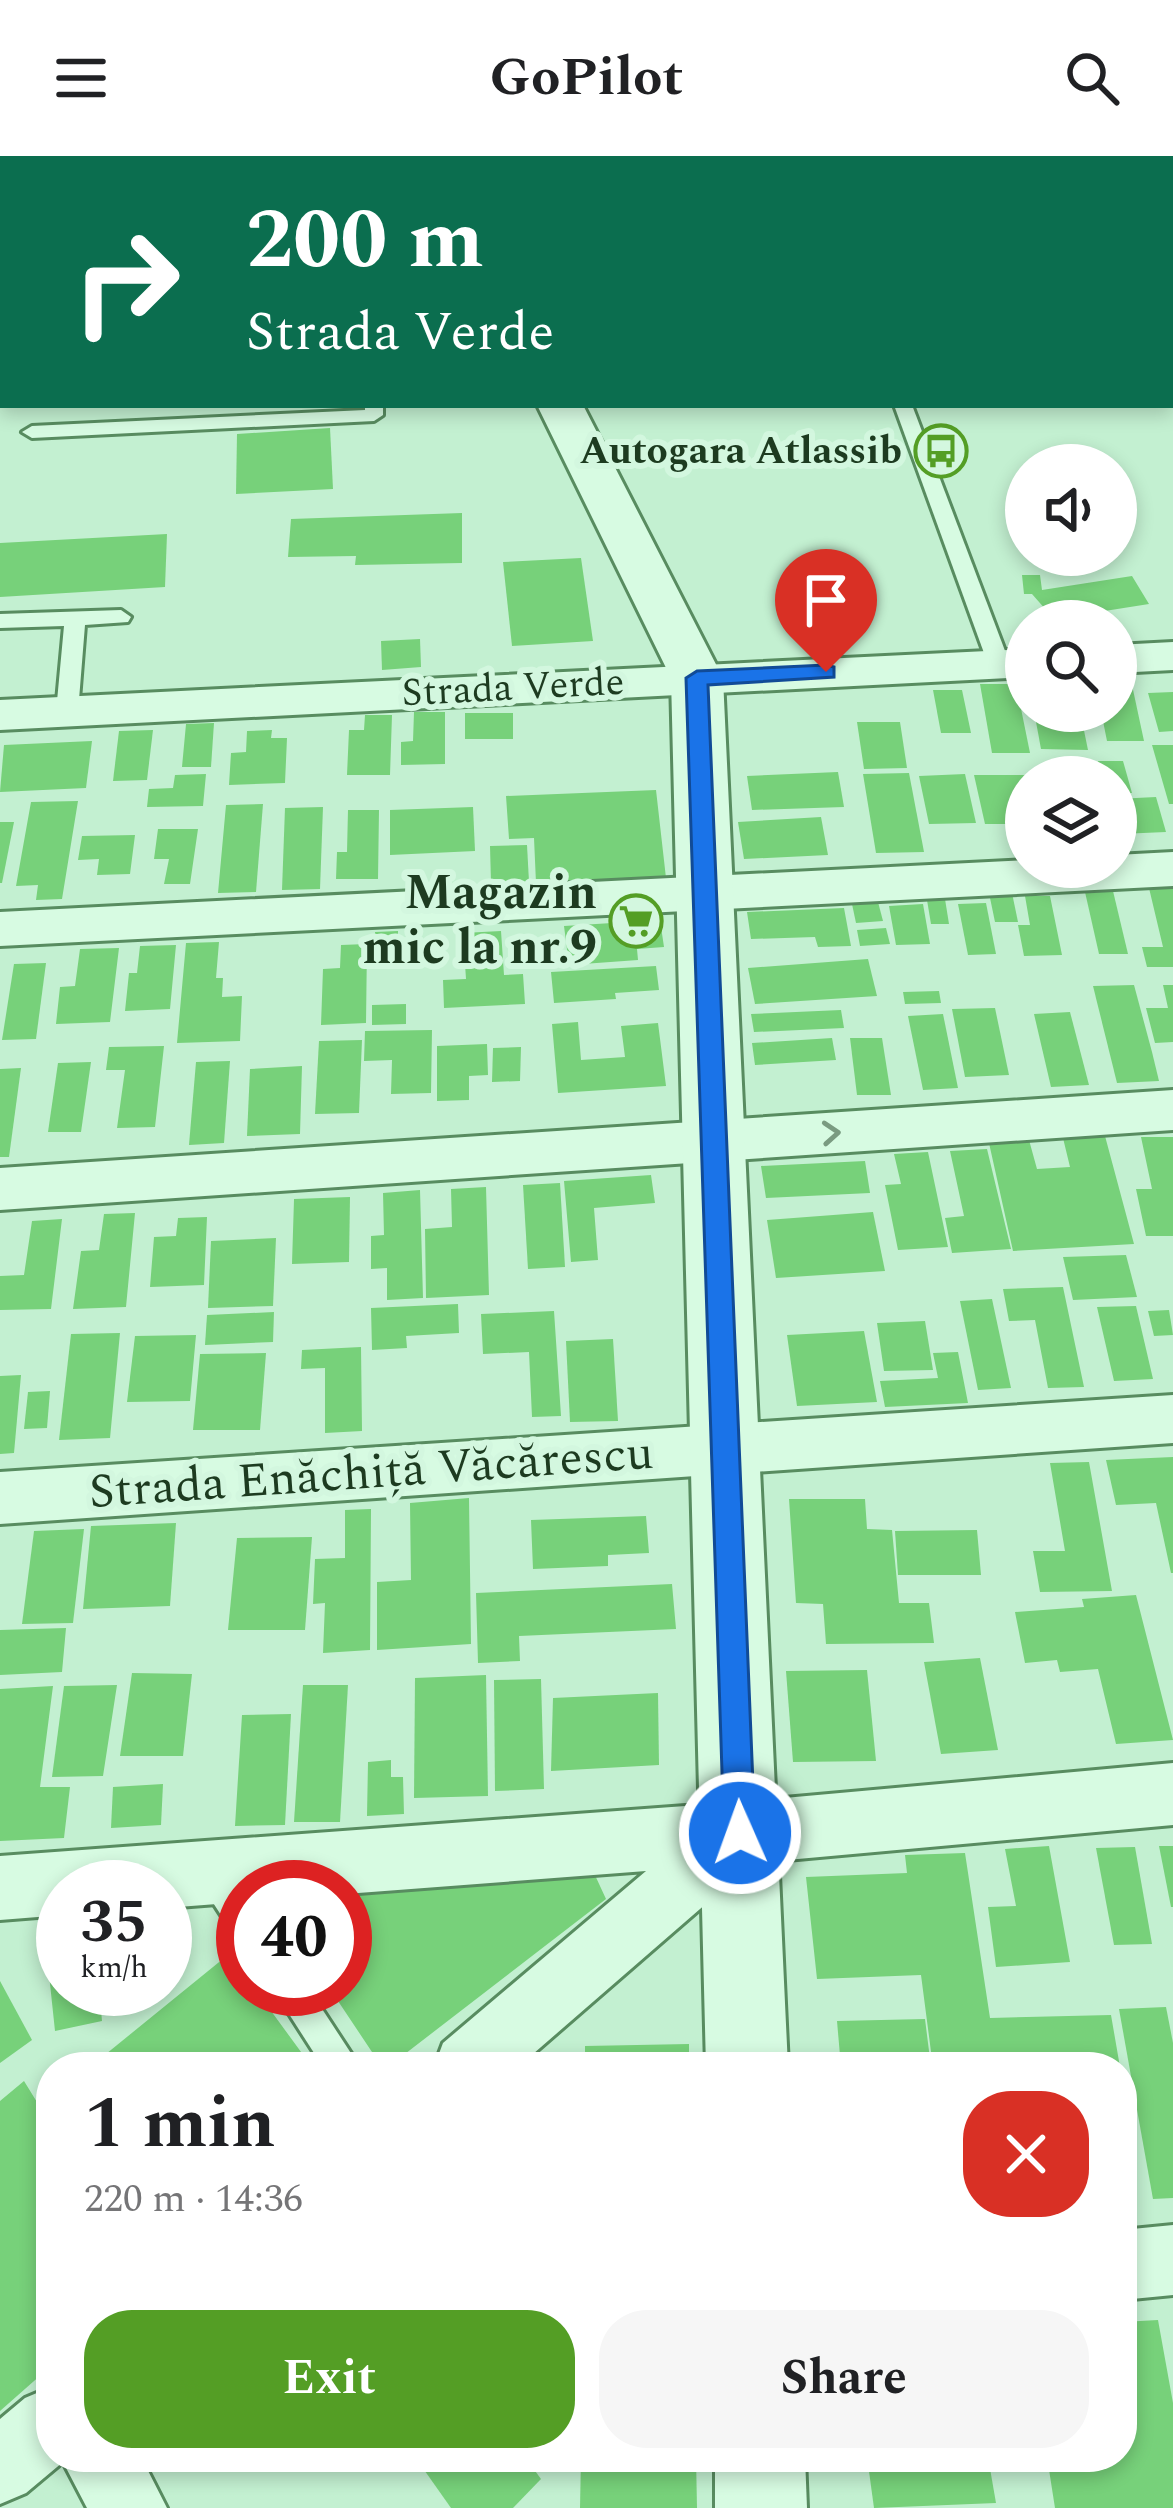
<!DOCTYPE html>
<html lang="en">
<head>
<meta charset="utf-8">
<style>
	body { margin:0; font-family:Spectral,serif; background:#f6f6f6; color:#202124; height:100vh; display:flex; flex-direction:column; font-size:45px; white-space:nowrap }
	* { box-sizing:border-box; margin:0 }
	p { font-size:39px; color:#757577 }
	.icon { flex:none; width:66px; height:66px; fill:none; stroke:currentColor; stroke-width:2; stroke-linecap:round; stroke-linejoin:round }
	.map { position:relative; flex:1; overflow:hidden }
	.details { position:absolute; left:36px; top:1896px; width:1101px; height:420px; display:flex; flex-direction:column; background:#fff; border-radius:48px; box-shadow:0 6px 18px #0003 }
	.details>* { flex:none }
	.top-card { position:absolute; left:0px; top:0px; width:1173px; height:252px; box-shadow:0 6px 18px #0003; background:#0b6e4f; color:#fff; overflow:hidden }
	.buttons { position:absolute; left:1005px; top:288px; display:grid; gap:24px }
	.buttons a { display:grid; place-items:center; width:132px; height:132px; border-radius:50%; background:#fff; box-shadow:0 6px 18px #0003; font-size:60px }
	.speed { position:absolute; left:36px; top:1704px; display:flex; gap:24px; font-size:60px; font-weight:700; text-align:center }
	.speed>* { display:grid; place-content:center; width:156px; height:156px; border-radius:50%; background:#fff; box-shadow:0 6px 18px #0003; line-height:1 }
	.speed small { font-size:30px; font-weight:400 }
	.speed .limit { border:18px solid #d22; background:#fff; color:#111 }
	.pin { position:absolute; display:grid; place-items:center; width:102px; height:102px; color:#fff; margin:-123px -51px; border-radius:50% 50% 50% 0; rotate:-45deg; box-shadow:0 0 12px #0007 }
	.pin .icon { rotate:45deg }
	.me { position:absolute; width:132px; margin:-66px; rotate:358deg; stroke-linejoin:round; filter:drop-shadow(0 0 9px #0008) }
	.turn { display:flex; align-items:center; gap:42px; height:252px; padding:0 48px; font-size:54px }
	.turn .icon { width:156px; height:156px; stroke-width:2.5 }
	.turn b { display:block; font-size:84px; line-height:102px }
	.round { display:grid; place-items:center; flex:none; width:126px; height:126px; border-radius:48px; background:#f6f6f6 }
	.overview { display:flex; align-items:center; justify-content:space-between; height:204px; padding:0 48px }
	h1 { font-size:72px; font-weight:700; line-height:90px }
	.action { display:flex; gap:24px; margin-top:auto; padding:24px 48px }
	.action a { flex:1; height:138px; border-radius:48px; background:#549e25; color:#fff; font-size:48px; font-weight:700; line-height:138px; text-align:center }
	.action a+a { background:#f6f6f6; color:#202124 }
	header { display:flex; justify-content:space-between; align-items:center; height:156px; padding:0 48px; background:#fff; font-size:54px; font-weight:700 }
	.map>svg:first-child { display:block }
	.building { fill:#77d17a }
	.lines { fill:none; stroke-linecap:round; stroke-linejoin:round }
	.service-casing { stroke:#588c60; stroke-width:6 }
	.minor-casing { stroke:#588c60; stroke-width:6 }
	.tertiary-casing { stroke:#588c60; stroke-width:6 }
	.primary-casing { stroke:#2d5931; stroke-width:6 }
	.service { fill:#d7fbe2; fill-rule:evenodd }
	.minor { fill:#d7fbe2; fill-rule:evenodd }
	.tertiary { fill:#d7fbe2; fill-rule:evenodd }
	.primary { fill:#99f5b5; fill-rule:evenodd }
	.oneway { stroke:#7a9b81 }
	.route { fill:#1a73e8; stroke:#114b97; stroke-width:3 }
	.labels { text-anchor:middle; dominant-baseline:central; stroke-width:12; stroke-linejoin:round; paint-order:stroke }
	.far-poi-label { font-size:39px; font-weight:bold; fill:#1d3b20; stroke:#d3f7df; text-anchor:end }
	.far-street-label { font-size:39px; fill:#1d3b20; stroke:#d3f7df }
	.poi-label { font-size:48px; font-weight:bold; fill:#1d3b20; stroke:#d3f7df; text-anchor:end }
	.street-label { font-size:48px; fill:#1d3b20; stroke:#d3f7df }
</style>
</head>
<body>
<header><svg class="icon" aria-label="menu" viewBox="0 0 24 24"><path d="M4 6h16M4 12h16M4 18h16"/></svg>GoPilot<svg class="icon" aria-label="search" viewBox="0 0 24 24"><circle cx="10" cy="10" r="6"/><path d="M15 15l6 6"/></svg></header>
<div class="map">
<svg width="1173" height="2352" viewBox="0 0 1173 2352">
	<rect width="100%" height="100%" fill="#c3f0d1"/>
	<g class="building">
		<polygon points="330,272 333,333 236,338 237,278"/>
		<polygon points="462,357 462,407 355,409 356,400 288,401 291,363"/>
		<polygon points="167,378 165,431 0,441 0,387"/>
		<polygon points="581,402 593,485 512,490 503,406"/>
		<polygon points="1022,419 1040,419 1042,434 1132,420 1149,448 1054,463 1032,438 1024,438"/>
		<polygon points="420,483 421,511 382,514 381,485"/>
		<polygon points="980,528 1016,528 1030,597 992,597"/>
		<polygon points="1116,529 1132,529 1144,585 1107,585 1101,555 1116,555"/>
		<polygon points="933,534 962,534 971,577 941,577"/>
		<polygon points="1173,536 1173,575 1159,576 1148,537"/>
		<polygon points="1034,555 1080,555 1088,594 1041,593"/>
		<polygon points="414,556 445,556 445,608 401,609 401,586 413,585"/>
		<rect x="465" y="557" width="48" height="26"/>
		<polygon points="365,559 392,559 390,619 347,619 349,574 364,574"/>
		<polygon points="857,566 900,566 907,612 864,613"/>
		<polygon points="214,567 211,611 182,611 186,568"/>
		<polygon points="153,574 147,624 113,625 119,575"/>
		<polygon points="272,574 271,582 287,582 285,627 229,629 231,597 246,596 247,575"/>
		<polygon points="92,585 86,632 0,636 4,589"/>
		<polygon points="1152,589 1173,589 1173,648 1169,648"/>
		<polygon points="1098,605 1123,605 1132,637 1116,637 1116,621 1102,621"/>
		<polygon points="1087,608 1090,621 1059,621 1056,609"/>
		<polygon points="838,616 844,651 752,654 747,620"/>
		<polygon points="909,617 924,696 876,697 863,618"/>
		<polygon points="206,618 203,650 147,651 149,633 173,632 175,619"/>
		<polygon points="965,618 976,667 929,668 919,620"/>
		<polygon points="974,619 1026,619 1026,668 985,668"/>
		<polygon points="656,634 666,722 536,727 534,682 509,683 506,640"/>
		<polygon points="1156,641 1166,676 1120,678 1116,643"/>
		<polygon points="78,645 62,743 36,744 38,729 16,730 31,646"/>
		<polygon points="263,648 256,736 218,737 226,649"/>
		<polygon points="323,651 320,733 282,734 285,652"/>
		<polygon points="473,651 475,695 390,699 390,654"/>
		<polygon points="348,654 379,654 378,723 336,723 337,696 347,696"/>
		<polygon points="821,661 828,699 744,703 738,666"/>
		<polygon points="0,666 14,666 2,727 0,727"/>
		<polygon points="158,673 198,673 190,728 164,728 169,703 154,703"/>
		<polygon points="135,679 130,718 97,719 99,703 78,704 82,680"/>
		<polygon points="527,689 529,726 491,727 490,690"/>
		<polygon points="1149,732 1173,732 1173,811 1147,811 1142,791 1163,791"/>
		<polygon points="1113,735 1128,798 1099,798 1085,736"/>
		<polygon points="989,737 1012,737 1018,766 995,766"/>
		<polygon points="1025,740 1050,740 1062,799 1024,800 1018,769 1030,769"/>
		<polygon points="945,743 949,768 931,768 927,744"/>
		<polygon points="878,746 883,765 856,767 852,748"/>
		<polygon points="986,747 996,798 968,799 958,748"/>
		<polygon points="923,748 930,788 896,789 889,750"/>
		<polygon points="844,752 851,790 818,791 815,781 751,783 747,756"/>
		<polygon points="660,764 664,791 637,793 638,804 569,809 564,770"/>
		<polygon points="886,772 890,788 860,790 857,774"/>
		<polygon points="398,775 398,812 374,813 375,776"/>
		<polygon points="501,775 504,819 523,818 525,848 444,852 443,824 466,823 463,777"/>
		<polygon points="219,786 216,822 223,822 222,841 242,840 240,885 177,887 186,787"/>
		<polygon points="367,788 366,867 321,869 323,813 340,812 341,789"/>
		<polygon points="176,789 170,853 125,855 129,817 137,817 140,790"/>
		<polygon points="119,792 110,866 56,868 60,831 75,830 80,793"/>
		<polygon points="868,803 877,840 755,848 748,812"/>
		<polygon points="46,807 36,883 2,884 14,808"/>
		<polygon points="656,810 659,834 615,837 616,843 554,847 551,816"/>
		<polygon points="1134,829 1152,896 1159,925 1117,927 1093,830"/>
		<polygon points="1163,829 1173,829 1173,886 1155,887 1146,852 1168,852"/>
		<polygon points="939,835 941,847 905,848 903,836"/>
		<polygon points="406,848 406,868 372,869 372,849"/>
		<polygon points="995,852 1009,919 965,921 952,853"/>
		<polygon points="841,854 844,872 754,876 751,858"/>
		<polygon points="1070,856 1089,929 1051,931 1034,858"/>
		<polygon points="943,858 958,932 923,934 908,860"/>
		<polygon points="578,866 581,904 625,901 621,870 658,867 666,930 558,937 552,868"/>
		<polygon points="432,874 431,937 391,938 392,904 364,905 365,875"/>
		<polygon points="832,882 836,904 755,909 752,887"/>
		<polygon points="850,882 882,882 891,939 857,939"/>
		<polygon points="362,884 359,957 315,958 319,885"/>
		<polygon points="487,888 488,919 469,920 469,944 437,945 437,890"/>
		<polygon points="164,890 155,971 117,972 125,914 106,914 109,891"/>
		<polygon points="521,891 520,925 492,926 493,892"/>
		<polygon points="230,905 224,987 189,989 196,906"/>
		<polygon points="91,906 81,976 48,976 58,907"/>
		<polygon points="302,910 300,978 247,980 250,913"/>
		<polygon points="21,912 9,1001 0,1001 0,913"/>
		<polygon points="1105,980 1134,1088 1013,1095 989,987 1029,984 1037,1013 1070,1011 1063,982"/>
		<polygon points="1141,981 1173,981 1173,1080 1146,1080 1136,1033 1152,1033"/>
		<polygon points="987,993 1011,1093 952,1097 945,1062 964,1060 950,995"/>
		<polygon points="928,996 948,1091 898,1094 885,1029 901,1028 894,998"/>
		<polygon points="865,1005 870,1037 766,1042 761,1010"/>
		<polygon points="651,1019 655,1047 594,1052 598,1104 571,1106 564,1025"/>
		<polygon points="560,1027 565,1111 528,1113 523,1029"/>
		<polygon points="486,1031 489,1139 426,1142 425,1073 452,1071 451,1033"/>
		<polygon points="420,1034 423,1142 387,1144 387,1112 371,1113 371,1080 384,1079 383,1037"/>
		<polygon points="350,1041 349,1106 292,1108 294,1043"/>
		<polygon points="873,1056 885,1115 776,1122 767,1064"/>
		<polygon points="135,1057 126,1151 73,1153 81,1095 99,1094 104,1058"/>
		<polygon points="207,1061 204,1129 150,1131 154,1081 176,1080 178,1062"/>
		<polygon points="62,1063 51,1153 0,1154 0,1120 24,1119 32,1065"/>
		<polygon points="276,1082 273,1150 208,1152 211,1085"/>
		<polygon points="1126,1099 1137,1141 1073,1144 1063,1101"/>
		<polygon points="1063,1131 1084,1231 1048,1232 1035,1164 1009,1165 1003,1133"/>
		<polygon points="992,1143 1011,1232 978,1234 960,1145"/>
		<polygon points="458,1148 459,1177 406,1180 407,1192 372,1194 371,1152"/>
		<polygon points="1136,1150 1153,1223 1114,1225 1097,1151"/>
		<polygon points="1169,1154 1173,1179 1154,1180 1148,1155"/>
		<polygon points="554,1155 561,1260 532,1261 529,1196 483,1198 481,1158"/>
		<polygon points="274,1156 273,1186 205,1189 207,1159"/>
		<polygon points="925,1165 933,1214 884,1215 877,1167"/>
		<polygon points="864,1175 877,1246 797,1250 787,1179"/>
		<polygon points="120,1177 110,1282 59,1284 71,1178"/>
		<polygon points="196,1179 190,1245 127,1246 135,1180"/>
		<polygon points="613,1183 618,1265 570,1266 566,1185"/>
		<polygon points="361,1191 362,1275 325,1277 325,1212 301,1213 302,1194"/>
		<polygon points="958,1196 968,1247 885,1251 880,1225 938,1222 933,1197"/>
		<polygon points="266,1197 260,1274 193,1274 200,1198"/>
		<polygon points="21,1219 14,1297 0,1298 0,1220"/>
		<polygon points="50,1235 47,1272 24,1273 28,1236"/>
		<polygon points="1173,1301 1173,1417 1171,1417 1156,1347 1116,1349 1106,1304"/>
		<polygon points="1089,1306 1112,1435 1040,1436 1033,1395 1065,1395 1050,1307"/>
		<polygon points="469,1342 471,1488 377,1494 377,1426 411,1424 410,1347"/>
		<polygon points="789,1343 865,1343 867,1373 892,1374 899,1447 929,1447 934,1487 826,1488 823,1448 796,1447"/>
		<polygon points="371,1353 370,1494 323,1497 325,1447 313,1448 315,1403 345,1402 345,1354"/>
		<polygon points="646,1360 649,1397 608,1399 608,1410 533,1413 531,1364"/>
		<polygon points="176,1367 170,1450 83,1453 91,1370"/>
		<polygon points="84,1373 73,1467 22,1468 34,1375"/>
		<polygon points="977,1374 981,1419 898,1419 895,1375"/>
		<polygon points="312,1381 305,1474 228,1474 237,1382"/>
		<polygon points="672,1428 676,1473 519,1480 520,1505 478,1507 476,1437"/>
		<polygon points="1136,1439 1173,1584 1116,1588 1098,1513 1060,1516 1057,1504 1025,1507 1015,1456 1084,1451 1082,1443"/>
		<polygon points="66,1472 62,1516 0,1519 0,1474"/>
		<polygon points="980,1502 998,1594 941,1598 924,1506"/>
		<polygon points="867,1514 876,1605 793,1606 786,1515"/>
		<polygon points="132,1517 192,1518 183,1600 120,1600"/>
		<polygon points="486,1519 488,1640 414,1642 415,1522"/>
		<polygon points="541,1523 544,1633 495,1635 494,1524"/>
		<polygon points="117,1529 103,1620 52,1621 64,1530"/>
		<polygon points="303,1529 348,1529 340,1666 294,1666"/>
		<polygon points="53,1530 40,1631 70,1631 64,1682 0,1685 0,1533"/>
		<polygon points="658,1537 659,1609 551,1615 553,1542"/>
		<polygon points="291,1558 285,1669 235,1670 242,1559"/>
		<polygon points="391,1604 391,1621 403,1621 404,1658 367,1660 368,1606"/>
		<polygon points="163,1628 161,1669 111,1672 113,1631"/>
		<polygon points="1049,1690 1070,1806 996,1811 988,1751 1016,1750 1005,1693"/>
		<polygon points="1159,1690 1173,1690 1173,1751 1171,1751"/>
		<polygon points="1135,1691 1152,1788 1114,1789 1096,1692"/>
		<polygon points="965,1697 990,1862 1111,1859 1120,1911 933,1911 921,1819 817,1823 806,1721 907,1717 905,1699"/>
		<polygon points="594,1717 606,1743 388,1911 382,1911 330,1833 345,1833 345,1739 361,1727"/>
		<polygon points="63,1768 63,1833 99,1833 102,1865 55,1875 44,1771"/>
		<polygon points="229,1798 243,1817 243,1833 255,1833 312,1911 90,1911"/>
		<polygon points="0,1825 32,1884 0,1907"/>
		<polygon points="1166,1851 1173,1887 1173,2042 1153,2043 1119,1853"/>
		<polygon points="925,1863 931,1911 841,1911 837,1865"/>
		<polygon points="689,1888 689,1911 585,1911 585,1890"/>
		<polygon points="24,1925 40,1951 51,1942 51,2210 0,2255 0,1945"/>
		<polygon points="1122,1938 1124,1938 1134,1996 1122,1996"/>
		<polygon points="1158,2164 1173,2247 1173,2352 1055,2352 1047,2301 1122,2301 1122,2166"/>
		<polygon points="415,2301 525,2301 541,2323 513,2352 451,2352"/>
		<polygon points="581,2301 696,2301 697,2352 580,2352"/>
		<polygon points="867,2301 988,2301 996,2347 874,2352"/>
	</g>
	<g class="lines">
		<g class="service-casing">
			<g id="service">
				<polygon points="800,0 816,0 818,3 802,3"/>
				<polygon points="0,93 3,93 0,104"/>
				<polygon points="365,249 383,249 383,259 374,265 32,282 22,276 32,270 365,254"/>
				<polygon points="894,249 912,249 1010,508 1006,513 992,513 988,508"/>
				<polygon points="121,454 131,461 128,466 85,469 78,556 67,563 59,561 56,556 64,470 0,472 0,458"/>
				<path d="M211,1703C244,1717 243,1750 243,1781L232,1776L195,1719L200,1708Z"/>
				<polygon points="273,1833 309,1833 360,1911 323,1911"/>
			</g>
		</g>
		<g class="minor-casing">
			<g id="minor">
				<polygon points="1173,486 1173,514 1116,517 1116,489"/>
				<polygon points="1026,493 1026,521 0,574 0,544"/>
				<polygon points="1173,696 1173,730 0,790 0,756 1026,704 1026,711 1116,711 1116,699"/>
				<polygon points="1173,934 1173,974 0,1054 0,1012"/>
				<polygon points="1173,1239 1173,1287 0,1368 0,1316"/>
				<polygon points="1173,1607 1173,1669 753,1707 518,1911 434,1911 443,1887 646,1715 345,1738 345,1731 243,1731 243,1746 165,1752 165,1731 63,1731 63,1759 0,1764 0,1700 740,1646"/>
				<polygon points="1173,2069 1173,2139 1122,2144 1122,2074"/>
				<polygon points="51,2231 51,2301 141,2301 167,2352 87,2352 63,2306 26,2337 0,2348 0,2263 25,2242"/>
			</g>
		</g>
		<g class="tertiary-casing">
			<g id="tertiary">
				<polygon points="537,249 583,249 723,522 788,1911 706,1911 671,522"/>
				<polygon points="715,2301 805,2301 807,2352 715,2352"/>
			</g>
		</g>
		<g class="primary-casing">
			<g id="primary">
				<rect x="434" y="0" width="40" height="3"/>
				<polygon points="3,62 3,88 0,89 0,63"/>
				<polygon points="0,160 3,160 0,188"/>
			</g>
		</g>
		<use href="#service" class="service"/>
		<use href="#minor" class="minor"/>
		<use href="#tertiary" class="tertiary"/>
		<use href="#primary" class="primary"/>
	</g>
	<defs><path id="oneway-chevron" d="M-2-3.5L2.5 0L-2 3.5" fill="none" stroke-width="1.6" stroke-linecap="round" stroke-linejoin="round" transform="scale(3)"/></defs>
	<use class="oneway" href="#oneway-chevron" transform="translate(831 977) rotate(-4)"/>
	<polygon class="route" points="826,509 834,511 834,521 708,529 755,1677 751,1688 740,1693 728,1688 724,1677 686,522 697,515"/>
	<defs>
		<g id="bus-ring" transform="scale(2.7)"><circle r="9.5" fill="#d3f7df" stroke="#549e25" stroke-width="1.5"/><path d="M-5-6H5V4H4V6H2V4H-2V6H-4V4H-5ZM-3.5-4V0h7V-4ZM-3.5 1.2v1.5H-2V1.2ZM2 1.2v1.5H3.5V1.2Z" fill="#549e25"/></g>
		<g id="supermarket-ring" transform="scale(2.7)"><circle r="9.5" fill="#d3f7df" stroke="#549e25" stroke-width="1.5"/><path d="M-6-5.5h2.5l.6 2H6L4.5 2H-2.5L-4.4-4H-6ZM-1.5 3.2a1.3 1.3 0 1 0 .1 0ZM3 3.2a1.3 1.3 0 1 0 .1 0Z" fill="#549e25"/></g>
	</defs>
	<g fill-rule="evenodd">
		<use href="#bus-ring" x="941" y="295"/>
		<use href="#supermarket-ring" x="636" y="765"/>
	</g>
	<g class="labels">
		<g class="far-poi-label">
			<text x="902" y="295">Autogara Atlassib</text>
		</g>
		<g class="far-street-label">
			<text transform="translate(513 532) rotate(-3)">Strada Verde</text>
		</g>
		<g class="poi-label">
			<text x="597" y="737">Magazin<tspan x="597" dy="55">mic la nr.9</tspan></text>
		</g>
		<g class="street-label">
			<text transform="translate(371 1317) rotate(-4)">Strada Enăchiță Văcărescu</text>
		</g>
	</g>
</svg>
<div class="buttons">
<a><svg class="icon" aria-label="sound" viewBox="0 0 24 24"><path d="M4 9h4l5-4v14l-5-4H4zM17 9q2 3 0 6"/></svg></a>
<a><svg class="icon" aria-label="search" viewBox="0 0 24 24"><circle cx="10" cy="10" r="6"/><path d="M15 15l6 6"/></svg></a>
<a><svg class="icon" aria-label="layers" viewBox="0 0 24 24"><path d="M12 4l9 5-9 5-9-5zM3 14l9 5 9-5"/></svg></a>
</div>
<div class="speed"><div>35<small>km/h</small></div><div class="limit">40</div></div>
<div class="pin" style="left:826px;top:516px;background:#d93025"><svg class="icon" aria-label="arrive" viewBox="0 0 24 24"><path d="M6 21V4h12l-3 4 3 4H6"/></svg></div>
<svg class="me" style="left:740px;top:1677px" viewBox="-20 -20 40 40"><circle r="17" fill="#1a73e8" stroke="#fff" stroke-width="3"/><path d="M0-11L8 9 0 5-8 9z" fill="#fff"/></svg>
<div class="top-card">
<div class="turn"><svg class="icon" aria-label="right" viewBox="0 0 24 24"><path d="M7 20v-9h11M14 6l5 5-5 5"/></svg><div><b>200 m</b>Strada Verde</div></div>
</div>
<section class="details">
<div class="overview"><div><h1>1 min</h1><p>220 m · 14:36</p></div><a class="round" style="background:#d93025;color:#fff"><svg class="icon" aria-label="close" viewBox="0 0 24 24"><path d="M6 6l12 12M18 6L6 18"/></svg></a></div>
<div class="action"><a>Exit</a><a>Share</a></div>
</section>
</div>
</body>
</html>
